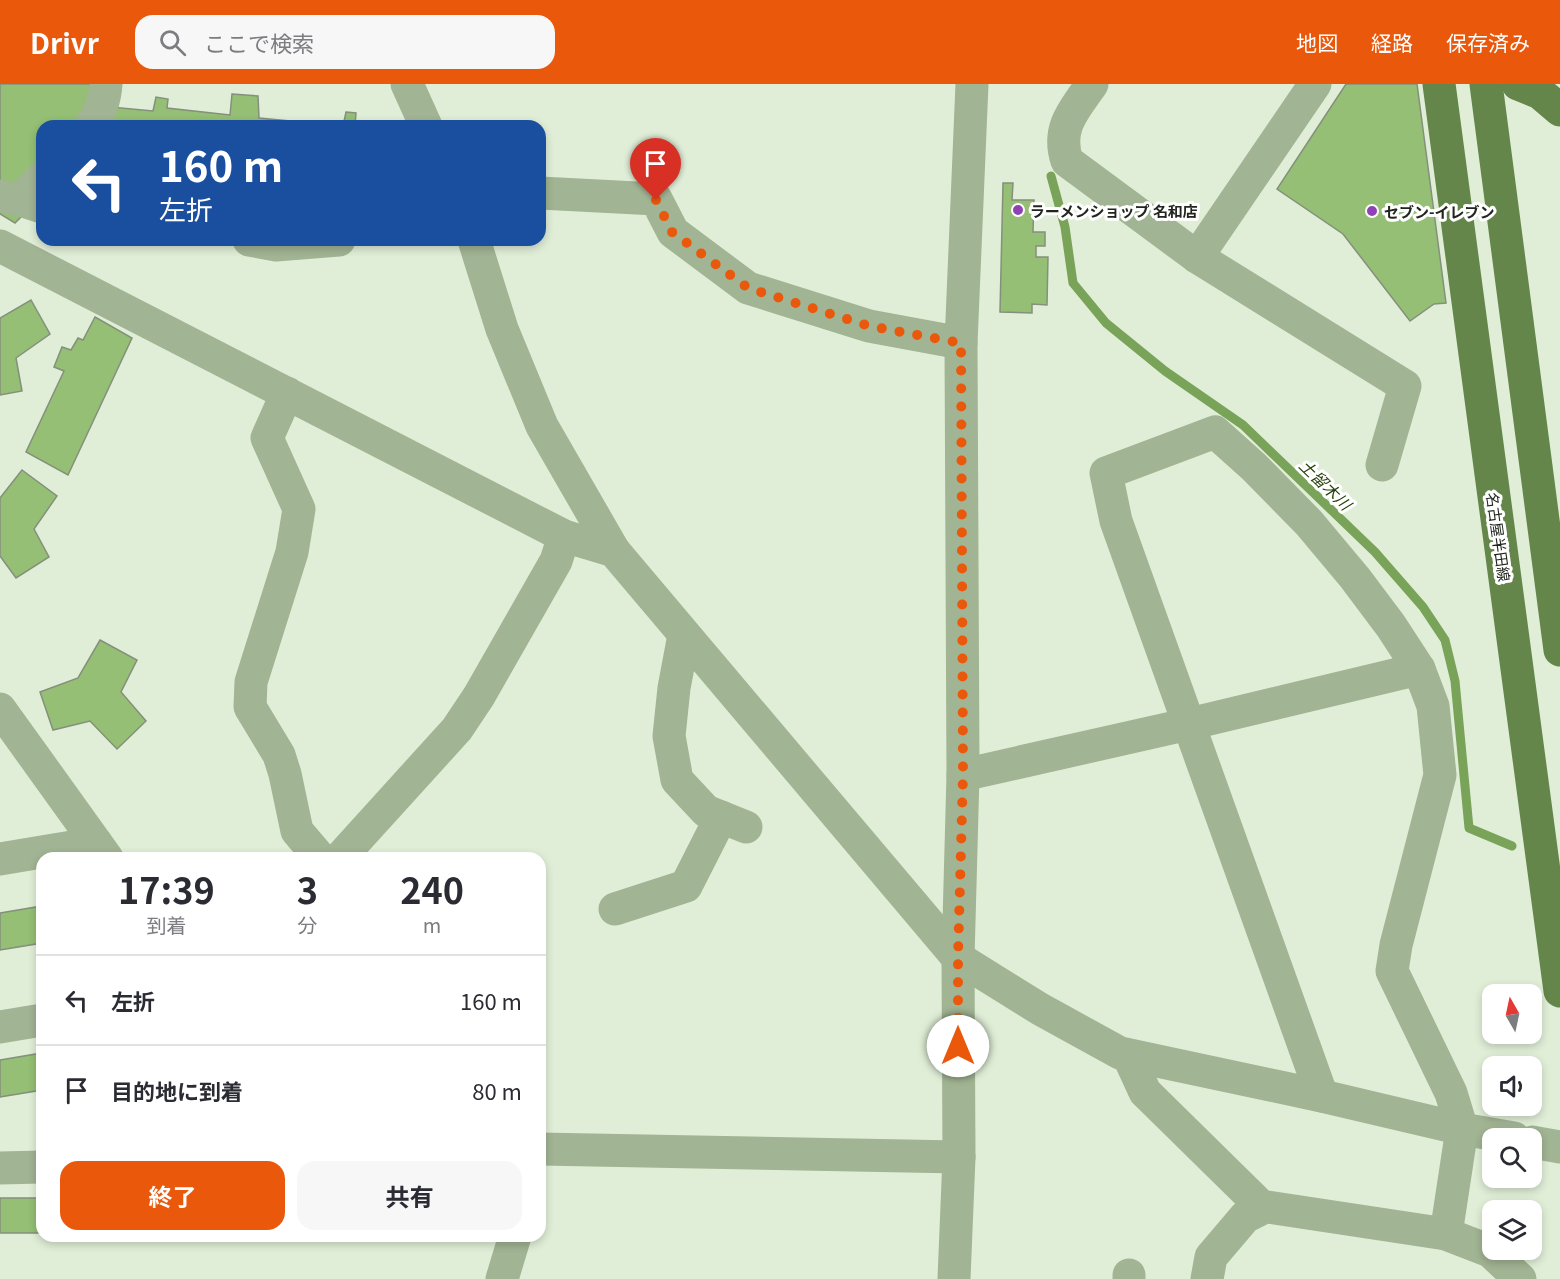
<!DOCTYPE html>
<html lang="ja">
<head>
<meta charset="utf-8">
<style>
	body { margin:0; font-family:Georgia,"Noto Sans JP",serif; background:#f7f7f7; color:#2b2b33; height:100vh; display:flex; flex-direction:column; font-size:22px; white-space:nowrap }
	* { box-sizing:border-box; margin:0 }
	p { font-size:20px; color:#7c7c81 }
	.icon { flex:none; width:33px; height:33px; fill:none; stroke:currentColor; stroke-width:2; stroke-linecap:round; stroke-linejoin:round }
	.map { position:relative; flex:1; overflow:hidden }
	.panel { position:absolute; left:36px; top:768px; width:510px; height:390px; display:flex; flex-direction:column; background:#fff; border-radius:18px; box-shadow:0 3px 9px #0003 }
	.panel>* { flex:none }
	.guide { position:absolute; left:36px; top:36px; width:510px; height:126px; border-radius:18px; box-shadow:0 3px 9px #0003; background:#1a4fa0; color:#fff; overflow:hidden }
	.needle { width:39px; rotate:351deg }
	.controls { position:absolute; left:1482px; top:900px; display:grid; gap:12px }
	.controls a { display:grid; place-items:center; width:60px; height:60px; border-radius:12px; background:#fff; box-shadow:0 3px 9px #0003; font-size:30px }
	.pin { position:absolute; display:grid; place-items:center; width:51px; height:51px; color:#fff; margin:-62px -26px; border-radius:50% 50% 50% 0; rotate:-45deg; box-shadow:0 0 6px #0007 }
	.pin .icon { rotate:45deg }
	.me { position:absolute; width:66px; margin:-33px; rotate:0deg; stroke-linejoin:round; filter:drop-shadow(0 0 4px #0008) }
	.turn { display:flex; align-items:center; gap:21px; height:126px; padding:0 24px; font-size:27px }
	.turn .icon { width:78px; height:78px; stroke-width:2.5 }
	.turn b { display:block; font-size:42px; line-height:51px }
	.eta { display:flex; justify-content:space-evenly; align-items:center; height:102px; text-align:center }
	.eta b { font-size:36px; font-weight:700; line-height:42px }
	.primary-button { display:flex; gap:12px; margin-top:auto; padding:12px 24px }
	.primary-button a { flex:1; height:69px; border-radius:18px; background:#ea580c; color:#fff; font-size:24px; font-weight:700; line-height:69px; text-align:center }
	.primary-button a+a { background:#f7f7f7; color:#2b2b33 }
	ul { padding:0; list-style:none }
	li { display:flex; align-items:center; gap:18px; height:90px; padding:0 24px; border-top:2px solid #e1e1e2 }
	li div { flex:1 }
	li b { display:block; font-size:22px }
	li em { font-style:normal }
	header { display:flex; align-items:center; gap:36px; box-sizing:border-box; height:84px; padding:0 30px; background:#ea580c; color:#fff }
	header strong { font-size:28px }
	nav { display:flex; gap:33px; margin-inline-start:auto; font-size:21px }
	.search { width:420px; height:54px; background:#f7f7f7; display:flex; align-items:center; gap:15px; box-sizing:border-box; padding:0 21px; border-radius:18px; color:#7c7c81; font-size:22px }
	.map>svg:first-child { display:block }
	.lines { fill:none; stroke-linecap:round; stroke-linejoin:round }
	.stream { stroke:#79a359; stroke-width:9 }
	.building { fill:#94bf74; stroke:#84907c; stroke-width:1.5 }
	.minor { stroke:#a1b493; stroke-width:33 }
	.major { stroke:#64864a; stroke-width:33 }
	.route { stroke:#ea580c; stroke-width:10; stroke-dasharray:0 18 }
	.poi-dot { fill:#8e42b3; stroke:#fff; stroke-width:2 }
	.labels { text-anchor:middle; dominant-baseline:central; stroke-width:6; stroke-linejoin:round; paint-order:stroke }
	.poi-label { font-size:15px; font-weight:bold; fill:#20251d; stroke:#fff; text-anchor:start }
	.street-label { font-size:15px; fill:#20251d; stroke:#fff }
	.water-label { font-size:16px; font-style:italic; fill:#25400a; stroke:#fff }
</style>
</head>
<body>
<header>
<strong>Drivr</strong>
<div class="search"><svg class="icon" aria-label="search" viewBox="0 0 24 24"><circle cx="10" cy="10" r="6"/><path d="M15 15l6 6"/></svg>ここで検索</div>
<nav><a>地図</a><a>経路</a><a>保存済み</a></nav>
</header>
<div class="map">
<svg width="1560" height="1195" viewBox="0 0 1560 1195">
	<rect width="100%" height="100%" fill="#e0eed7"/>
	<g class="lines">
		<polyline class="stream" points="1051,92 1065,143 1073,199 1106,239 1165,287 1243,341 1375,468 1423,523 1445,556 1455,597 1469,744 1512,762"/>
	</g>
	<g class="building">
		<polygon points="0,0 103,0 89,42 42,42 42,112 15,139 0,130"/>
		<polygon points="1346,0 1417,0 1446,219 1434,220 1410,237 1343,150 1277,105"/>
		<polygon points="232,10 258,12 259,34 343,42 108,42 111,23 153,27 156,13 168,15 167,24 230,31"/>
		<polygon points="346,28 356,29 355,42 343,42"/>
		<polygon points="1003,99 1013,99 1012,116 1034,116 1033,148 1045,148 1045,162 1036,162 1036,173 1048,173 1047,221 1032,220 1032,229 1000,228"/>
		<polygon points="31,216 50,250 16,274 22,307 0,311 0,234"/>
		<polygon points="95,233 132,254 68,391 26,368 64,287 54,283 62,263 71,266 78,254 83,256"/>
		<polygon points="22,386 57,412 34,445 49,473 16,494 0,472 0,414"/>
		<polygon points="100,556 137,576 121,608 146,637 117,665 90,637 53,646 40,608 78,594"/>
		<polygon points="42,822 42,859 0,866 0,829"/>
		<polygon points="42,969 42,1006 0,1013 0,976"/>
		<rect x="0" y="1114" width="42" height="35"/>
	</g>
	<g class="lines">
		<g class="minor">
			<polyline points="407,0 426,42"/>
			<path d="M1092,0C1074,26 1056,44 1067,77L1197,173L1405,302L1382,381"/>
			<path d="M90,42C100,30 105,16 106,0"/>
			<polyline points="540,109 656,115 673,148 748,204 869,242 961,259"/>
			<polyline points="0,112 20,116 42,123"/>
			<polyline points="20,116 42,94"/>
			<polyline points="249,156 276,161 339,156"/>
			<polyline points="474,156 502,245 542,342 614,467"/>
			<polyline points="0,162 564,452 614,467 958,874 1040,925 1120,969 1322,1012 1462,1045 1514,1054"/>
			<polyline points="1197,173 1315,0"/>
			<polyline points="287,309 267,354 299,425 292,468 251,598 250,623 279,671 285,690 297,747 320,774"/>
			<polyline points="684,551 674,604 669,652 677,696 706,727 746,743"/>
			<polyline points="0,625 107,774"/>
			<polyline points="963,691 1189,640 1419,585"/>
			<polyline points="340,774 457,645 479,612 556,477 564,452"/>
			<polyline points="0,775 96,759"/>
			<polyline points="615,825 686,802 721,733"/>
			<polyline points="0,943 42,936"/>
			<polyline points="1128,971 1145,1008 1261,1122 1446,1150 1490,1167 1520,1195"/>
			<polyline points="1322,1012 1116,437 1106,389 1215,348 1254,383 1309,439 1355,494 1391,542 1419,585 1433,622 1440,691 1396,861 1392,887 1451,1009 1462,1045 1446,1150"/>
			<polyline points="1532,1058 1560,1063"/>
			<polyline points="540,1065 959,1073"/>
			<polyline points="0,1084 42,1083"/>
			<polyline points="1129,1191 1129,1195"/>
			<polyline points="502,1195 515,1152"/>
			<polyline points="954,1195 959,1073 958,874 963,691 961,259 972,0"/>
			<polyline points="1207,1195 1211,1173 1245,1133 1259,1126 1261,1122"/>
		</g>
		<g class="major">
			<polyline points="1439,0 1560,907"/>
			<polyline points="1486,0 1560,566"/>
			<polyline points="1518,0 1540,9 1560,26"/>
		</g>
	</g>
	<g class="lines">
		<polyline class="route" points="656,116 672,148 748,204 869,242 961,259 963,691 958,874 958,962"/>
	</g>
	<g class="poi-dot">
		<circle cx="1018" cy="126" r="6"/>
		<circle cx="1372" cy="127" r="6"/>
	</g>
	<g class="labels">
		<g class="poi-label">
			<text x="1030" y="126">ラーメンショップ 名和店</text>
			<text x="1384" y="127">セブン-イレブン</text>
		</g>
		<g class="street-label">
			<text transform="translate(1499 453) rotate(82)">名古屋半田線</text>
		</g>
		<g class="water-label">
			<text transform="translate(1326 400) rotate(44)">土留木川</text>
		</g>
	</g>
</svg>
<div class="controls">
<a><svg class="needle" viewBox="-14 -14 28 28"><path d="M0-13l5 13h-10z" fill="#e53935"/><path d="M0 13l5-13h-10z" fill="#7c7c81"/></svg></a>
<a><svg class="icon" aria-label="sound" viewBox="0 0 24 24"><path d="M4 9h4l5-4v14l-5-4H4zM17 9q2 3 0 6"/></svg></a>
<a><svg class="icon" aria-label="search" viewBox="0 0 24 24"><circle cx="10" cy="10" r="6"/><path d="M15 15l6 6"/></svg></a>
<a><svg class="icon" aria-label="layers" viewBox="0 0 24 24"><path d="M12 4l9 5-9 5-9-5zM3 14l9 5 9-5"/></svg></a>
</div>
<div class="pin" style="left:656px;top:116px;background:#d93025"><svg class="icon" aria-label="arrive" viewBox="0 0 24 24"><path d="M6 21V4h12l-3 4 3 4H6"/></svg></div>
<svg class="me" style="left:958px;top:962px" viewBox="-20 -20 40 40"><circle r="19" fill="#fff"/><path d="M0-13L10 11 0 6-10 11z" fill="#ea580c"/></svg>
<div class="guide">
<div class="turn"><svg class="icon" aria-label="left" viewBox="0 0 24 24"><path d="M17 20v-9H6M10 6l-5 5 5 5"/></svg><div><b>160 m</b>左折</div></div>
</div>
<section class="panel">
<div class="eta">
<div><b>17:39</b><p>到着</p></div>
<div><b>3</b><p>分</p></div>
<div><b>240</b><p>m</p></div>
</div>
<ul>
<li><svg class="icon" aria-label="left" viewBox="0 0 24 24"><path d="M17 20v-9H6M10 6l-5 5 5 5"/></svg><div><b>左折</b></div><em>160 m</em></li>
<li><svg class="icon" aria-label="arrive" viewBox="0 0 24 24"><path d="M6 21V4h12l-3 4 3 4H6"/></svg><div><b>目的地に到着</b></div><em>80 m</em></li>
</ul>
<div class="primary-button"><a>終了</a><a>共有</a></div>
</section>
</div>
</body>
</html>
